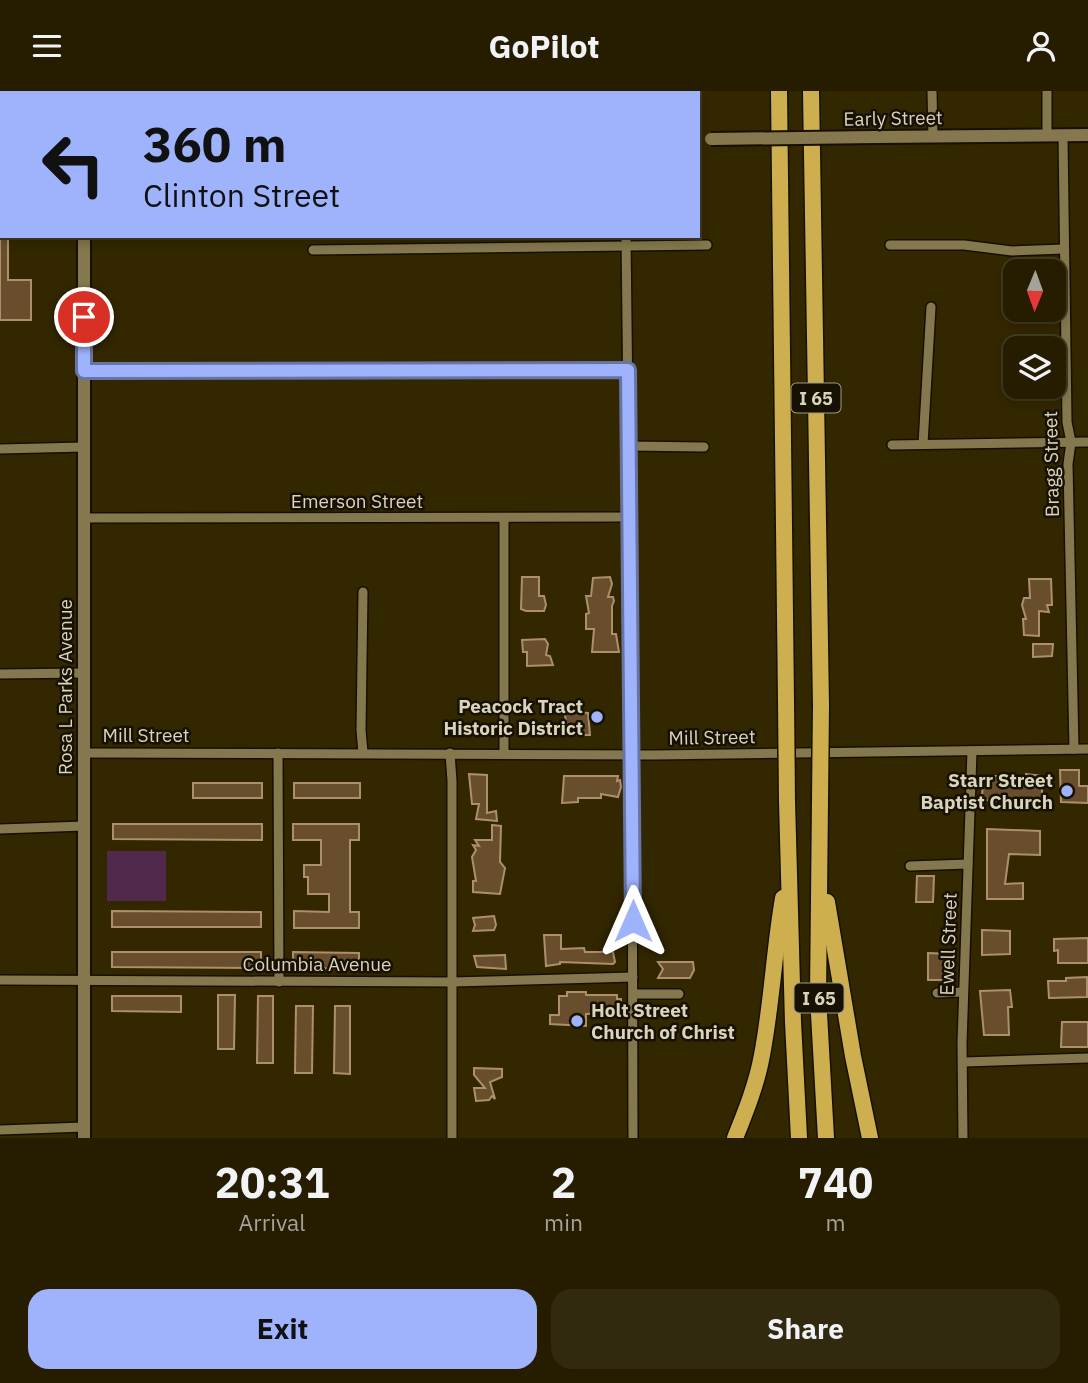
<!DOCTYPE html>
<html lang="en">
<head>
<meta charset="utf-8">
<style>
	body { margin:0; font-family:"IBM Plex Sans",sans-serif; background:#322a0f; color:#f1f3f6; height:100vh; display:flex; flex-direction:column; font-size:26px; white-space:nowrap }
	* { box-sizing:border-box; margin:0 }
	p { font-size:23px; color:#a4a299 }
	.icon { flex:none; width:38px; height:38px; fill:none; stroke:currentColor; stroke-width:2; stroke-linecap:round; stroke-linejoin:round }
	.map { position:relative; height:1047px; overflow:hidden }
	.side { display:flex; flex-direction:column; background:#261d00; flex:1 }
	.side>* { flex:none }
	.top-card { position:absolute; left:0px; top:0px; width:700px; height:147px; box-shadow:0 4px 10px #0003,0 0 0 2px #423b22; background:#9fb3fd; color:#111; overflow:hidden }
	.needle { width:46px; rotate:181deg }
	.fabs { position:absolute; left:1003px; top:168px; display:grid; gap:14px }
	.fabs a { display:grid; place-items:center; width:63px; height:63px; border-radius:14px; background:#261d00; box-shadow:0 4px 10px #0003,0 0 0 2px #423b22; font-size:35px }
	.pin { position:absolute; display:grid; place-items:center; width:60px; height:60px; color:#fff; margin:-30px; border:4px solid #fff; border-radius:50%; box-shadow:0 2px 7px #0007 }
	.me { position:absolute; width:77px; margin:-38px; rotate:0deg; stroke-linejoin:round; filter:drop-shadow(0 0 5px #0008) }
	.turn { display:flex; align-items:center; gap:24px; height:147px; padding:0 28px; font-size:32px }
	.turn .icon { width:91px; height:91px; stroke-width:2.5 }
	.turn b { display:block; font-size:49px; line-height:60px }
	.eta { display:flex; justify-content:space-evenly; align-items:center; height:119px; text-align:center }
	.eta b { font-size:42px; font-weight:700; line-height:49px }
	.action { display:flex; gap:14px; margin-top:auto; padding:14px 28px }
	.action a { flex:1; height:80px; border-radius:21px; background:#9fb3fd; color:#111; font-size:28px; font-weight:700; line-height:80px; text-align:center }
	.action a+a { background:#322a0f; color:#f1f3f6 }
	header { display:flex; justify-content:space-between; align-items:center; height:91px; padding:0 28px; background:#261d00; font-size:32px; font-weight:700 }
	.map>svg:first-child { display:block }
	.green { fill:#51294c }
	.building { fill:#684e2c; stroke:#ac8f6b; stroke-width:2 }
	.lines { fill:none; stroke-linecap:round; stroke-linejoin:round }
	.street-casing { stroke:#171000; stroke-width:12 }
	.secondary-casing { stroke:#171000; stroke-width:16 }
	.highway-casing { stroke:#171000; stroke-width:19 }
	.street { stroke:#85784e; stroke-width:9 }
	.secondary { stroke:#85784e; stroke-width:12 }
	.highway { stroke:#cdaf4f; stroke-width:16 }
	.secondary-bridge-casing { stroke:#171000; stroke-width:16; stroke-linecap:butt }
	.highway-bridge-casing { stroke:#171000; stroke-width:19; stroke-linecap:butt }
	.secondary-bridge { stroke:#85784e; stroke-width:12 }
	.highway-bridge { stroke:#cdaf4f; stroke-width:16 }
	.route-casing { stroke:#6774a4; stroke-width:18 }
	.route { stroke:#9fb3fd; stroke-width:12 }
	.poi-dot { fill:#9fb3fd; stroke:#161102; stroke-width:2.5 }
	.labels { text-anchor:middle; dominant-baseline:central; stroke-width:5; stroke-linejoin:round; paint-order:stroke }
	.shield { fill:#161102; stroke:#9f9985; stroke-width:2 }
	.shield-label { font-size:18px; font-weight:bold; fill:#dad3bd }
	.street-label { font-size:19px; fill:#dad3bd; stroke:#161102 }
	.poi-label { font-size:19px; font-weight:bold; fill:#dad3bd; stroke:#161102; text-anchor:end }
</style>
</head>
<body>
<header><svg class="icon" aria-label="menu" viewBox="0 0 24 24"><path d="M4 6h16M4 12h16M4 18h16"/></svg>GoPilot<svg class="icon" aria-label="person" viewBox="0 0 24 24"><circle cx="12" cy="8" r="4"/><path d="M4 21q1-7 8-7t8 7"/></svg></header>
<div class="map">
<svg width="1088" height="1047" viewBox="0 0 1088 1047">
	<rect width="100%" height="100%" fill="#332700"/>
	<rect class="green" x="107" y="760" width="59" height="50"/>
	<g class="building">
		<polygon points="0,145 8,145 8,189 31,189 31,229 0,229"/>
		<polygon points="522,486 539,486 539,505 544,505 546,514 544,520 526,520 521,518"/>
		<polygon points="610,486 612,493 608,506 613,506 614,510 612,515 612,543 616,543 619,561 592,561 594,538 586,538 586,523 589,522 586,505 591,505 593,487"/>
		<polygon points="1029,488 1051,488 1052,514 1047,514 1049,521 1039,520 1039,545 1024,544 1023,528 1026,528 1022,514 1024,507 1030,507"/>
		<polygon points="545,548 548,553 546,564 550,565 553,574 527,575 527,561 523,561 522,549"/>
		<polygon points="1033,553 1053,553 1052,565 1033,566"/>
		<polygon points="564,620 588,622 590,644 569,644"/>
		<polygon points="1060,679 1079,679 1079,695 1088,695 1088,712 1061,711"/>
		<polygon points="469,683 487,684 487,722 496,720 497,730 476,728 479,713 472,713"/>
		<polygon points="1026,683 1042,685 1042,711 1020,711 1020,714 1003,714 1003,710 982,709 983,685 1026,685"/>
		<polygon points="564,685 618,685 617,690 620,689 621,696 618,706 601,703 601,707 578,707 578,711 562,712"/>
		<rect x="193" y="692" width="69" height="15"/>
		<rect x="294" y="692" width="66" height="15"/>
		<polygon points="113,733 262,733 262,749 113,748"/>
		<polygon points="293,733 359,733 359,749 350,749 350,821 359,821 359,837 294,837 294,820 329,821 329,803 308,803 308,786 304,786 304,774 321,774 321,749 293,749"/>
		<polygon points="492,734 501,735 500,771 505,777 500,803 473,801 473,790 476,790 472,766 476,759 473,754 479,755 475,749 492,749"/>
		<polygon points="987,738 1040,740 1040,764 1009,763 1005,793 1023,792 1023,808 987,808"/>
		<polygon points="917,785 934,785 933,811 916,811"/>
		<polygon points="112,820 261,821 261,836 112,836"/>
		<polygon points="494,825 496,834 494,839 473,840 475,834 473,827"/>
		<polygon points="982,839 1010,840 1010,863 982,864"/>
		<polygon points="544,844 561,844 561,858 584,857 585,861 613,861 615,871 613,873 560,871 560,873 546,875"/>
		<polygon points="1088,847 1088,872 1058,872 1058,859 1054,860 1054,848"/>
		<polygon points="112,861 261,861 261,877 112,876"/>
		<polygon points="293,861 359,862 359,878 293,877"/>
		<polygon points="928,862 952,863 951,889 928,889"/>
		<polygon points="505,864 506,878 477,876 474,865"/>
		<polygon points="658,871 693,871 694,879 690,887 658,887 663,878"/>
		<polygon points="1087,886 1087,906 1049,907 1048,890 1066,890 1066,887"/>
		<polygon points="1010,899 1012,916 1008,916 1009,944 984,944 980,900"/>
		<polygon points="567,901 586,901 586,904 617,904 617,908 621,908 621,922 586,923 586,935 550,933 550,924 559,924 559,905 567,905"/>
		<polygon points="218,904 235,904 234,958 218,958"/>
		<polygon points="112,905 181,905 181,921 112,920"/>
		<polygon points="258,905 273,905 273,972 257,972"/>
		<polygon points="296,915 313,915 312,982 295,982"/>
		<polygon points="335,915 350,915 350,983 334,982"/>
		<polygon points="1062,931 1088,931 1088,956 1061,956"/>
		<polygon points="474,977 502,978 502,986 490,991 495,1008 492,1005 489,1009 476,1010 474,997 485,997 474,984"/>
	</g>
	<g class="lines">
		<g class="street-casing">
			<g id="street">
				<polyline points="344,0 344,2"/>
				<polyline points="626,0 626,2"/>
				<polyline points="932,0 933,46"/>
				<polyline points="1047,44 1047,0"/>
				<polyline points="1063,45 1067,331 1071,351 1068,373 1074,658"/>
				<polyline points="626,145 632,663 633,1047"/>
				<polyline points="890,154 964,154 1012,160 1064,158"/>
				<polyline points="313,159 707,154"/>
				<polyline points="84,280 628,279"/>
				<polyline points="923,353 931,216"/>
				<polyline points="892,354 1088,351"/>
				<polyline points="628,355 704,356"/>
				<polyline points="0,358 84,356"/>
				<polyline points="84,427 629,426"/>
				<polyline points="504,428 504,662"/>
				<polyline points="0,583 85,582"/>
				<polyline points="85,662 655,664 1088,658"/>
				<polyline points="278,662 279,891"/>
				<polyline points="363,662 361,639 363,501"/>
				<polyline points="450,662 452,690 452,1047"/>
				<polyline points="0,738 84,735"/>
				<polyline points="910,775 968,773"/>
				<polyline points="0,889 452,891 633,886"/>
				<polyline points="937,902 963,901"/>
				<polyline points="634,903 679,903"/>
				<polyline points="964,971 1088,967"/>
				<polyline points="0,1039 84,1036"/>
				<polyline points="963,1047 962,952 972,660"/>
			</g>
		</g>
		<g class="secondary-casing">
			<g id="secondary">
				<polyline points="83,0 83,2"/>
				<polyline points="876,46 1088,44"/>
				<polyline points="0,51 2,51"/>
				<polyline points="84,1047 84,145"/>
			</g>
		</g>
		<g class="highway-casing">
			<g id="highway">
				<polyline points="779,0 786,610"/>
				<polyline points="811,0 821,614"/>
				<polyline points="787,710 793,931 799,1047"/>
				<polyline points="820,710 818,905 826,1047"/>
				<polyline points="827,811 853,965 870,1047"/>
				<path d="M735,1047C746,1020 757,992 762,964C772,912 774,859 783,807"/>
			</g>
		</g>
		<use href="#street" class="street"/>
		<use href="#secondary" class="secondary"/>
		<use href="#highway" class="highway"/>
		<g class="secondary-bridge-casing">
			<polyline id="secondary-bridge" points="711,48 876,46"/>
		</g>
		<g class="highway-bridge-casing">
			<g id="highway-bridge">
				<polyline points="786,610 787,710"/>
				<polyline points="820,710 821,614"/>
			</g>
		</g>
		<use href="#secondary-bridge" class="secondary-bridge"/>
		<use href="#highway-bridge" class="highway-bridge"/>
	</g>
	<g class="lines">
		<g class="route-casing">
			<polyline id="route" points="84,226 84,280 628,279 633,830"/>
		</g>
		<use href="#route" class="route"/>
	</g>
	<g class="poi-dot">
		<circle cx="597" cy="626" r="7"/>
		<circle cx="1067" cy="700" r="7"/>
		<circle cx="577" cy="930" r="7"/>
	</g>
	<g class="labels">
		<g class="shield">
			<rect x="791.5" y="292.5" width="49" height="29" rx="5"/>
			<rect x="794.5" y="892.5" width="49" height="29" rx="5"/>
		</g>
		<g class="shield-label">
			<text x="816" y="307">I 65</text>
			<text x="819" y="907">I 65</text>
		</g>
		<g class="street-label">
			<text transform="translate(893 27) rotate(-1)">Early Street</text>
			<text transform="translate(1051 373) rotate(-91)">Bragg Street</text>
			<text x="357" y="410">Emerson Street</text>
			<text transform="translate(65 596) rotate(-90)">Rosa L Parks Avenue</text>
			<text x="146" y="644">Mill Street</text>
			<text transform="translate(712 646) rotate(-1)">Mill Street</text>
			<text transform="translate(948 853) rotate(-88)">Ewell Street</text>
			<text x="317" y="873">Columbia Avenue</text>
		</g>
		<g class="poi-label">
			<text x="583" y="615">Peacock Tract<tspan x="583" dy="22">Historic District</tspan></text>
			<text x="1053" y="689">Starr Street<tspan x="1053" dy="22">Baptist Church</tspan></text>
			<text x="591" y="919" text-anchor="start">Holt Street<tspan x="591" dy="22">Church of Christ</tspan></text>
		</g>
	</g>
</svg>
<div class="fabs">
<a><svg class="needle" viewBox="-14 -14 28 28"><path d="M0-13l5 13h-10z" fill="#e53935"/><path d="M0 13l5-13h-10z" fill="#a4a299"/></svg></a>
<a><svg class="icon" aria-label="layers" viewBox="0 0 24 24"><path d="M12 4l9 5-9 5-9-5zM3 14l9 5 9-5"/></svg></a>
</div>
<div class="pin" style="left:84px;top:226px;background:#d93025"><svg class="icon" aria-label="arrive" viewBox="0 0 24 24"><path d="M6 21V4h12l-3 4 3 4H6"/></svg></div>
<svg class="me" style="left:633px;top:830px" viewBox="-20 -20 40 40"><path d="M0-17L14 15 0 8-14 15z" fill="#9fb3fd" stroke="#fff" stroke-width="4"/></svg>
<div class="top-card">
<div class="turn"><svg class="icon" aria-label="left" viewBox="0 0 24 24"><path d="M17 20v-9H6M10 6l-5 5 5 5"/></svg><div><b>360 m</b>Clinton Street</div></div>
</div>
</div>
<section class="side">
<div class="eta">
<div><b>20:31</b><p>Arrival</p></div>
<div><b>2</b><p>min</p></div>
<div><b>740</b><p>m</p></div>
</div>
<div class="action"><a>Exit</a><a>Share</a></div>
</section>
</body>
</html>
